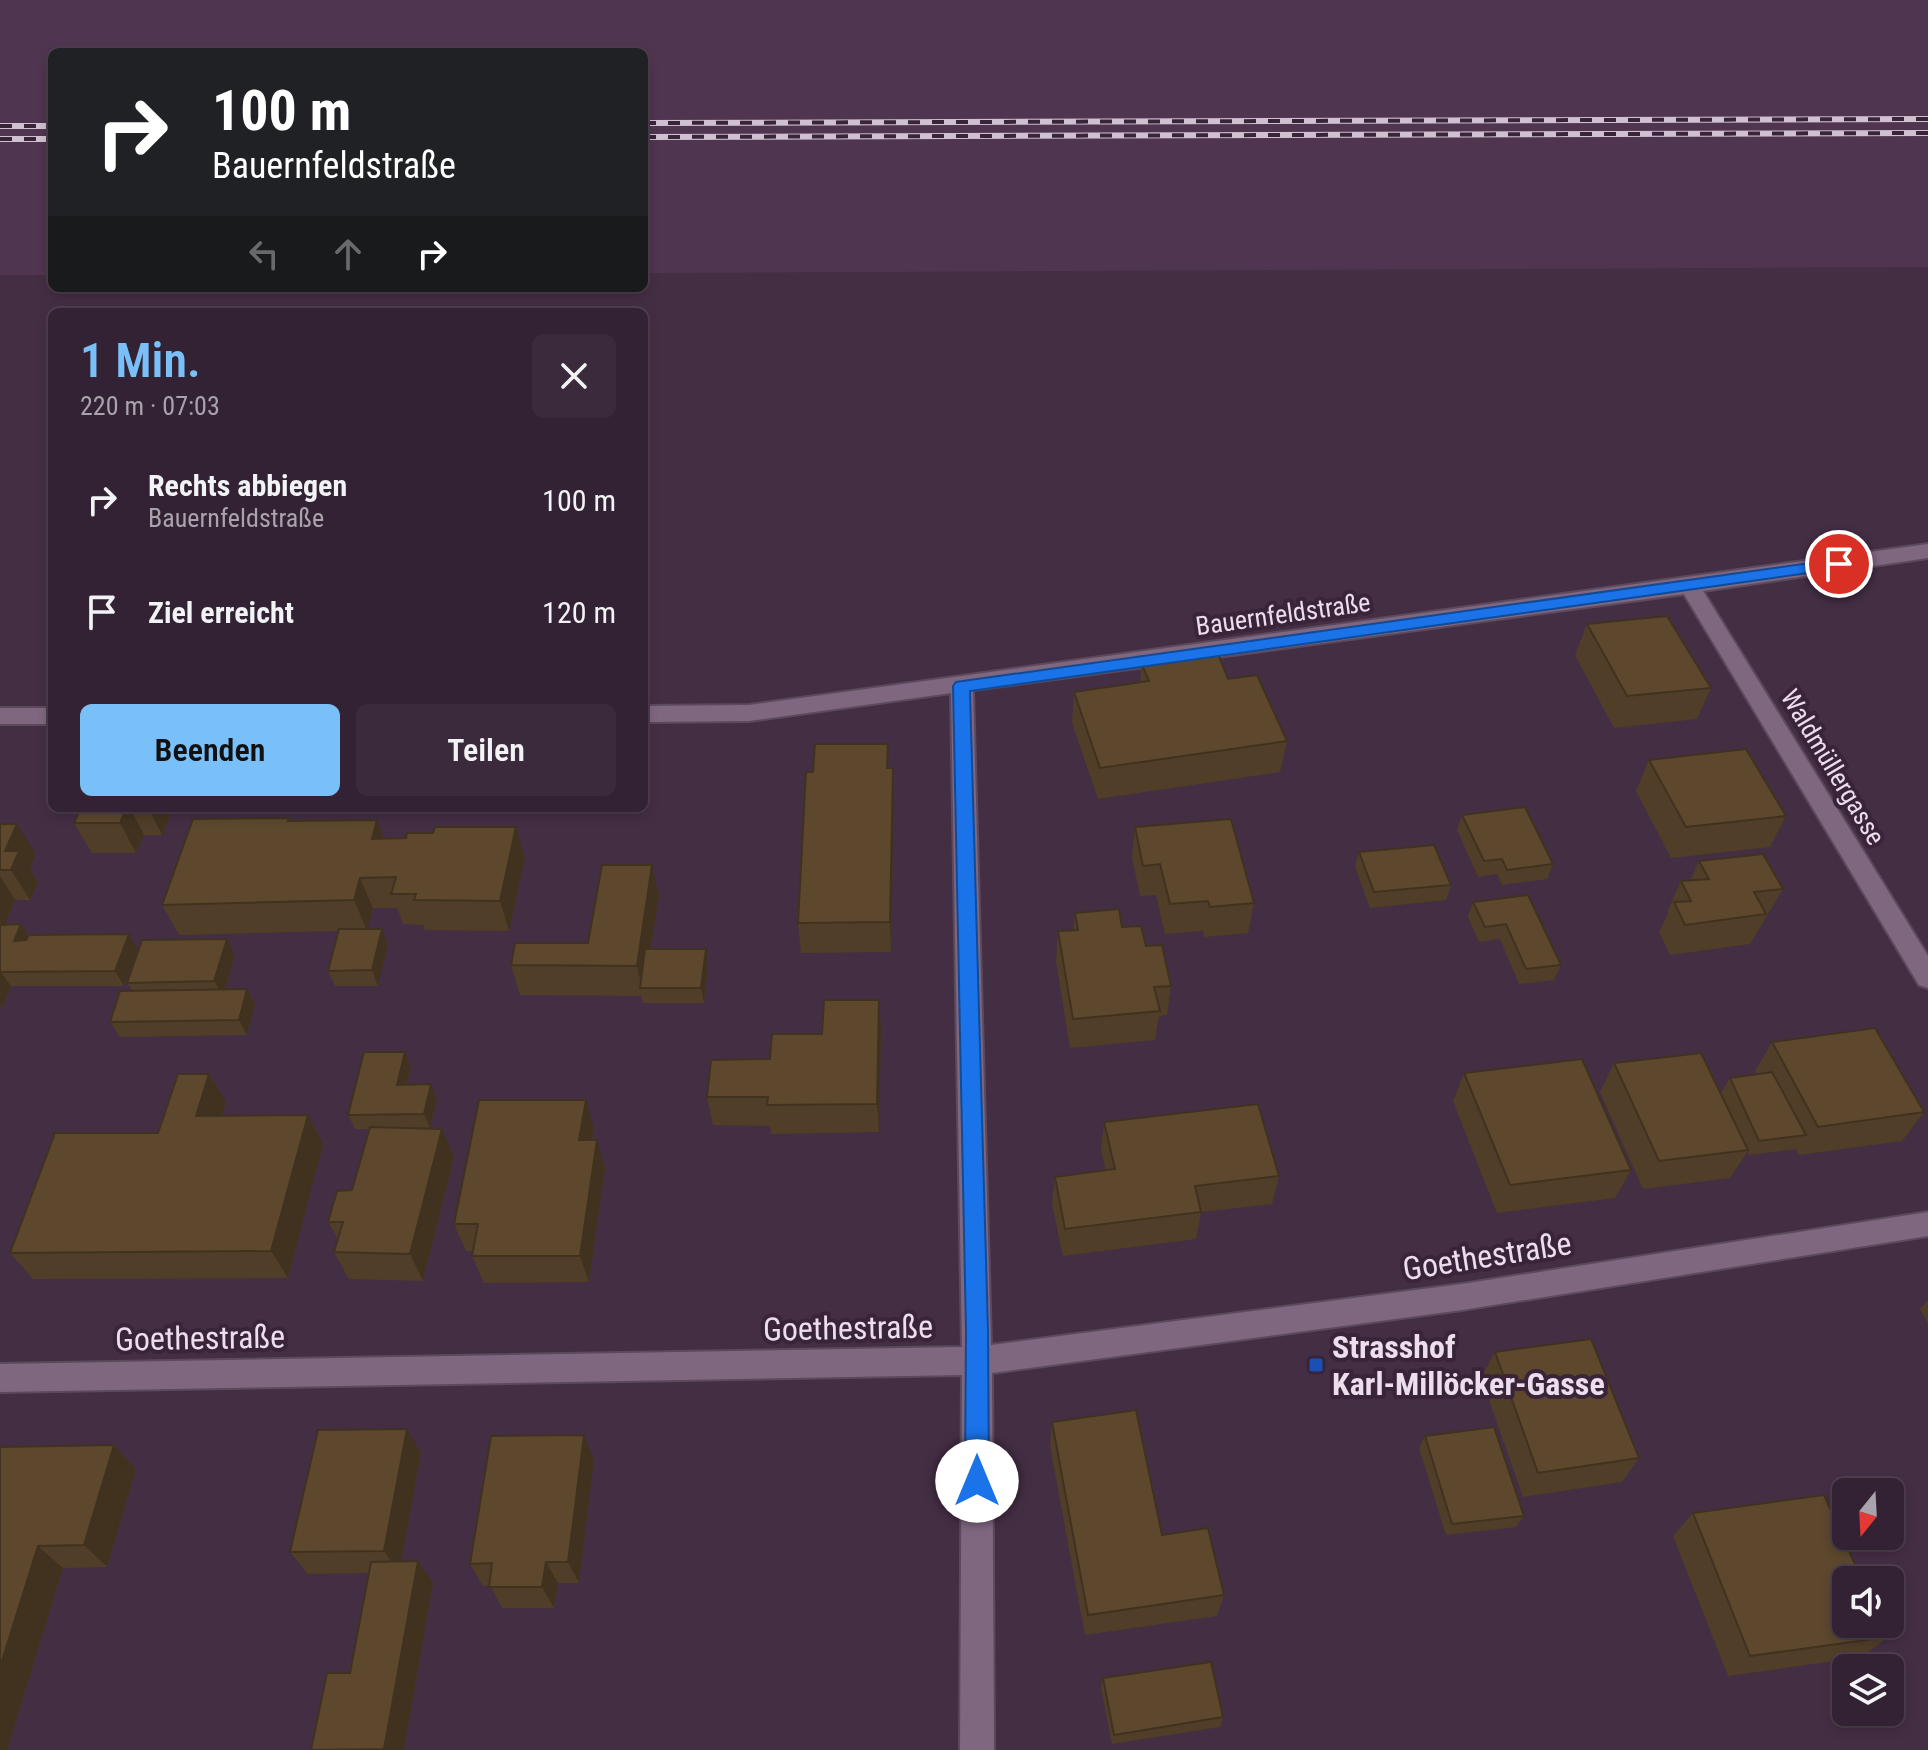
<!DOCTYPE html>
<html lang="de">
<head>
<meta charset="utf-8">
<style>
	body { margin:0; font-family:"Roboto Condensed",sans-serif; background:#3b2a3b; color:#f1f3f6; height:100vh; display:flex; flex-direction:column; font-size:30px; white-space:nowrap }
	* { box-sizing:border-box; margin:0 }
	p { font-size:26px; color:#a9a4ac }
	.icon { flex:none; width:44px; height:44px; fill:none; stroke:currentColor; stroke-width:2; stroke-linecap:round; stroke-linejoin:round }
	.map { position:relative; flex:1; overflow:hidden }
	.sheet { position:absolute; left:48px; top:308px; width:600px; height:504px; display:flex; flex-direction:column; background:#323; border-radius:12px; box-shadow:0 4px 12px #0003,0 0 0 2px #4e3f4e }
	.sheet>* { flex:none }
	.hud { position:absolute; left:48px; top:48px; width:600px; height:244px; border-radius:12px; box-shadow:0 4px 12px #0003,0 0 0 2px #4e3f4e; background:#202124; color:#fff; overflow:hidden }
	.needle { width:52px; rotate:198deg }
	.tools { position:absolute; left:1832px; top:1478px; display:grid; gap:16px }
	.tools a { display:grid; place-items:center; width:72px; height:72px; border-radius:12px; background:#323; box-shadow:0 4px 12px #0003,0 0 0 2px #4e3f4e; font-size:40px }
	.pin { position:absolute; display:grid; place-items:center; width:68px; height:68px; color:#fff; margin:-34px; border:4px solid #fff; border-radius:50%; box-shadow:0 2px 8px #0007 }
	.me { position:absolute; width:88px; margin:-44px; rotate:0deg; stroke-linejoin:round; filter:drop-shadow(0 0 6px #0008) }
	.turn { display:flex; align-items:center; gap:28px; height:168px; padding:0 32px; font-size:36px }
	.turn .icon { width:104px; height:104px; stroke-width:2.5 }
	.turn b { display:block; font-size:56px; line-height:68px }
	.lanes { display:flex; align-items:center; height:76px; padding:0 32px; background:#0003; justify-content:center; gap:40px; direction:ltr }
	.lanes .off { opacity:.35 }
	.round { display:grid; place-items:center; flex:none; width:84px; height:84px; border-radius:12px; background:#3b2a3b }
	.head { display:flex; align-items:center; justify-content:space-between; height:136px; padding:0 32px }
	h1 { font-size:48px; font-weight:600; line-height:60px; color:#79bff8 }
	.cta { display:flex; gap:16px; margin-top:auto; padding:16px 32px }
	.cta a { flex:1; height:92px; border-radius:12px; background:#79bff8; color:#111; font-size:32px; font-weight:600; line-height:92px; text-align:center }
	.cta a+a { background:#3b2a3b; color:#f1f3f6 }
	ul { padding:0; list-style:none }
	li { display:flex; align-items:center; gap:24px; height:112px; padding:0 32px }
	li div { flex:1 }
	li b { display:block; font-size:30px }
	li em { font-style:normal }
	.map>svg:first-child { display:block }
	.built { fill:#503551 }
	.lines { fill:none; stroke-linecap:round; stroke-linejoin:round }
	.street-casing { stroke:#5c4a5c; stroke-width:4 }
	.street { fill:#806780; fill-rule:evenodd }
	.rail-casing { stroke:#d0c1d0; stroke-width:6 }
	.rail { stroke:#39243a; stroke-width:4; stroke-dasharray:12; stroke-linecap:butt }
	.wall { fill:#503e28 }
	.shaded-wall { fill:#413220 }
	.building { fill:#5d482e; stroke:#413220; stroke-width:2 }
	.route { fill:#1a73e8; stroke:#114b97; stroke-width:2 }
	.transit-dot { fill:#1a4fb4; stroke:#39243a; stroke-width:3 }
	.labels { text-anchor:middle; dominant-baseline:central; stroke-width:8; stroke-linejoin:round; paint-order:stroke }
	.street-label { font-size:26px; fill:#ecdeec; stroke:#39243a }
	.near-street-label { font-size:32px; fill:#ecdeec; stroke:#39243a }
	.near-poi-label { font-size:32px; font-weight:bold; fill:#ecdeec; stroke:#39243a; text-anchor:start }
</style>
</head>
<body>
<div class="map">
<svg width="1928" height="1750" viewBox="0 0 1928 1750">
	<rect width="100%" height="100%" fill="#442e44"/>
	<polygon class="built" points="0,0 1928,0 1928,267 644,273 644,52 52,52 52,275 0,275"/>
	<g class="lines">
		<g class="street-casing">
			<g id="street">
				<polygon points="1928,544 1928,558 1703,591 1928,956 1928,988 1919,985 1684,594 973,690 991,1345 1462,1284 1928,1212 1928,1236 1462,1310 992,1373 994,1750 960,1750 962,1375 0,1392 0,1364 962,1347 951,693 749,721 644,722 644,706 749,705"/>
				<rect x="0" y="708" width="52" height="16"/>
			</g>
		</g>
		<use href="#street" class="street"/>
		<g class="rail-casing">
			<g id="rail">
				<polyline points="644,123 1928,119"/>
				<polyline points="0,126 52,126"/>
				<polyline points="644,137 1928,133"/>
				<polyline points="0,139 52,139"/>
			</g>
		</g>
		<use href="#rail" class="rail"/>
	</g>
	<g class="wall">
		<polygon points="1587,624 1711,688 1697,719 1614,728 1575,655"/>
		<polygon points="1142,665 1228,679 1287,741 1280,772 1098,799 1072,723 1074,692 1140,682"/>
		<polygon points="1649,760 1786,816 1770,847 1671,858 1636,791"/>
		<polygon points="889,768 893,768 894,799 891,952 801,953 798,923"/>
		<polygon points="81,808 173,808 162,835 144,835 136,853 92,853 74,823"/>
		<polygon points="1462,815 1553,864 1547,879 1502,885 1497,874 1478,877 1457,830"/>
		<polygon points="289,818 290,821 377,820 384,839 525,858 509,931 425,930 423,925 403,924 397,908 373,908 367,929 388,945 378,986 335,986 328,971 338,931 179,935 162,905"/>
		<polygon points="0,824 36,854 30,869 38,882 30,900 15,900 5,925 21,924 28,936 138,949 124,986 11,986 2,1007 0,1007"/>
		<polygon points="1135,827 1254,903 1248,933 1204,937 1203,931 1165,934 1156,895 1140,896 1132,857"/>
		<polygon points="1359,852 1451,885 1446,900 1370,908 1355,867"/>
		<polygon points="1699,861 1783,889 1750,944 1670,955 1659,932 1668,914 1667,912 1681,881 1690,881"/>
		<polygon points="659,895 651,949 706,949 708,964 704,1003 643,1003 641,996 520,995 511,965 588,943"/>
		<polygon points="1528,895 1561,965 1554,980 1519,984 1500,939 1479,942 1468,917 1473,902"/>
		<polygon points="1075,913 1122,927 1146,946 1171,986 1167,1015 1159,1016 1155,1040 1070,1048 1056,961 1058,931 1073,930"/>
		<polygon points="235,955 225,990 247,989 255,1004 247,1035 120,1037 110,1022 133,991 127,983"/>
		<polygon points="881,1029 879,1132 771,1134 770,1126 713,1125 707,1097 770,1059 822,1034"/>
		<polygon points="1772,1042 1924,1112 1902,1141 1799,1155 1796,1149 1749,1155 1748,1151 1730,1178 1643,1189 1600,1092 1614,1063 1721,1093 1730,1078 1757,1074 1755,1071"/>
		<polygon points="411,1067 407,1084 431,1084 437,1099 430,1128 454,1157 423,1281 349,1279 334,1252 338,1239 328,1222 352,1190 369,1129 355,1129 348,1115"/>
		<polygon points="1464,1073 1631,1170 1615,1198 1497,1213 1453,1101"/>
		<polygon points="226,1102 222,1116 308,1115 323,1144 288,1278 33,1279 10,1253 158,1133"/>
		<polygon points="1104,1122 1279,1176 1272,1204 1201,1212 1196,1239 1063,1256 1052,1204 1055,1177 1106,1171 1101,1150"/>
		<polygon points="594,1128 593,1140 605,1168 589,1282 484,1283 472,1256 473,1251 466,1251 454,1224"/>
		<polygon points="1928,1300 1928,1324 1920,1309"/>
		<polygon points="1495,1352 1639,1458 1622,1482 1523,1497 1481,1377"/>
		<polygon points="1052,1422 1162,1535 1224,1595 1217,1616 1085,1635 1050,1446"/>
		<polygon points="584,1435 594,1459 579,1583 558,1583 554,1608 502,1608 490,1585 483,1586 470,1564"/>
		<polygon points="1425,1436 1524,1516 1516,1527 1446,1535 1419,1448"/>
		<polygon points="114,1445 136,1469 107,1567 63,1568 7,1750 0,1750 0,1447"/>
		<polygon points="421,1453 401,1562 433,1583 404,1750 311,1750 350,1673 369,1573 308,1574 290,1552"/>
		<polygon points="1693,1513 1888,1637 1862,1657 1728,1676 1673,1536"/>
		<polygon points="1103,1678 1223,1717 1220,1727 1112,1744 1101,1688"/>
	</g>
	<g class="shaded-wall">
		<polygon points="893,768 894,799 891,952 890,922"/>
		<polygon points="126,808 130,808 144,835 136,853 120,823"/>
		<polygon points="148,808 173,808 162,835"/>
		<polygon points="377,820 388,850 372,839"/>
		<polygon points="17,824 36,854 30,869 38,882 30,900 11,870 5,851"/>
		<polygon points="516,827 525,858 509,931 500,901"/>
		<polygon points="652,865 659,895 645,988 642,988 637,966"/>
		<polygon points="0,876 15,900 4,927 0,922"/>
		<polygon points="360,878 373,908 367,931 354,900"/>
		<polygon points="21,924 31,940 14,941"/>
		<polygon points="382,929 388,945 378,986 372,970"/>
		<polygon points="129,934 138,949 124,986 115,971"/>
		<polygon points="227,939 235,955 223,996 214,981"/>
		<polygon points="706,949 708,964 704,1003 701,988"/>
		<polygon points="0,971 11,986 2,1007 0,1005"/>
		<polygon points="247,989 255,1004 247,1035 239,1020"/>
		<polygon points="879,1000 881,1029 879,1132 877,1104"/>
		<polygon points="405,1052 411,1067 403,1099 397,1085"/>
		<polygon points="209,1074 226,1102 213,1144 196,1116"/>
		<polygon points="431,1084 437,1099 430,1128 424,1114"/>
		<polygon points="586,1100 594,1128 588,1168 579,1140"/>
		<polygon points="308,1115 323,1144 288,1278 271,1251"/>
		<polygon points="442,1129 454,1157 423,1281 410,1254"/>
		<polygon points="597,1140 605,1168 589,1282 580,1256"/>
		<polygon points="407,1429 421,1453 399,1573 384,1551"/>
		<polygon points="584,1435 594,1459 579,1583 568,1562"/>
		<polygon points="114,1445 136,1469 107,1567 84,1545"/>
		<polygon points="38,1546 63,1568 7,1750 0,1750 0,1667"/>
		<polygon points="418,1561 433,1583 404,1750 385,1750"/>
		<polygon points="546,1562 558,1583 554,1608 542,1587"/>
	</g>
	<g class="building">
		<polygon points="1667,616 1711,688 1627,696 1587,624"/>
		<polygon points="1218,654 1228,679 1257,675 1287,741 1100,768 1074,692 1149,681 1142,665"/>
		<polygon points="815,744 888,744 887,768 893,768 890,922 798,923 806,772 813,772"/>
		<polygon points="1746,749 1786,816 1686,827 1649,760"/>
		<polygon points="1525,807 1553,864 1507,870 1502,859 1484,861 1462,815"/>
		<polygon points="81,808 126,808 120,823 74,823"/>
		<polygon points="289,818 288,821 377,820 372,839 406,838 407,833 433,833 435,827 516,827 500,901 414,900 416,894 391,894 396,877 360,878 354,900 162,905 193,819"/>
		<polygon points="1231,819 1254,903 1210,907 1208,901 1170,904 1160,864 1143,866 1135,827"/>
		<polygon points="0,824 17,824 5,851 19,851 11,870 0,870"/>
		<polygon points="1434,845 1451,885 1374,892 1359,852"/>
		<polygon points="1763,854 1783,889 1754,892 1766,914 1685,925 1674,902 1691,901 1681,881 1709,879 1699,861"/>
		<polygon points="602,865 652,865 637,966 511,965 515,943 588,943"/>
		<polygon points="1528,895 1561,965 1526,969 1506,924 1485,927 1473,902"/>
		<polygon points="1119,909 1122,927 1141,926 1146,946 1162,945 1171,986 1154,987 1160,1011 1073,1019 1058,931 1078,930 1075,913"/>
		<polygon points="21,924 14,941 26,940 29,935 129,934 115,971 0,972 0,925"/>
		<polygon points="339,929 382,929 372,970 328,971"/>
		<polygon points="227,939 214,981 127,983 142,940"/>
		<polygon points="645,949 706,949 701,988 640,988"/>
		<polygon points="247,989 239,1020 110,1022 120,991"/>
		<polygon points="824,1000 879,1000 877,1104 767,1105 768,1097 707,1097 711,1060 770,1059 772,1034 822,1034"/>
		<polygon points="1875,1028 1924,1112 1818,1127 1772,1042"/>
		<polygon points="364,1052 405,1052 397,1085 431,1084 424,1114 348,1115"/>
		<polygon points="1701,1053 1748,1150 1659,1161 1614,1063"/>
		<polygon points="1582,1059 1631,1170 1510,1185 1464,1073"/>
		<polygon points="1772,1072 1806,1135 1759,1141 1730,1078"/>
		<polygon points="178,1074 209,1074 196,1116 308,1115 271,1251 10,1253 55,1133 158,1133"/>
		<polygon points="479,1100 586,1100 579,1140 597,1140 580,1256 472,1256 478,1224 454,1224"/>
		<polygon points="1258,1104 1279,1176 1195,1186 1201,1212 1065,1229 1055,1177 1115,1169 1104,1122"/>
		<polygon points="370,1127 442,1129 410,1254 334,1252 343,1222 328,1222 337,1191 352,1190"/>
		<polygon points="1591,1339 1639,1458 1538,1473 1495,1352"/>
		<polygon points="1136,1410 1162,1535 1208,1528 1224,1595 1088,1615 1052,1422"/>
		<polygon points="1494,1427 1524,1516 1452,1524 1425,1436"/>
		<polygon points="407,1429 384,1551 290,1552 318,1430"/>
		<polygon points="584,1435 568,1562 546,1562 542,1587 489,1587 492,1563 470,1564 491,1436"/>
		<polygon points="114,1445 84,1545 38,1546 0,1667 0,1447"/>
		<polygon points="1824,1495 1862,1580 1846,1580 1846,1624 1882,1624 1888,1637 1750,1656 1693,1513"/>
		<polygon points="418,1561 384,1749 311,1750 327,1673 350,1673 371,1562"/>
		<polygon points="1211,1662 1223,1717 1114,1735 1103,1678"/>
	</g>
	<polygon class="route" points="1839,559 1844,561 1844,568 970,691 988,1331 989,1481 985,1489 977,1493 969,1489 965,1481 966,1331 953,686 956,682"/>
	<rect class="transit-dot" x="1308" y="1357" width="16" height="16" rx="4"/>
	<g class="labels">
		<g class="street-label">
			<text transform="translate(1283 614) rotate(-8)">Bauernfeldstraße</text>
			<text transform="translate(1833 767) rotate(59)">Waldmüllergasse</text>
		</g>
		<g class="near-street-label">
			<text transform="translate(1487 1256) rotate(-9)">Goethestraße</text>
			<text transform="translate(848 1328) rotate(-1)">Goethestraße</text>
			<text transform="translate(200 1338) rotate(-1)">Goethestraße</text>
		</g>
		<g class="near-poi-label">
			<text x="1332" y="1347">Strasshof<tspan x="1332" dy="37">Karl-Millöcker-Gasse</tspan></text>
		</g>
	</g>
</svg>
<div class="tools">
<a><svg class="needle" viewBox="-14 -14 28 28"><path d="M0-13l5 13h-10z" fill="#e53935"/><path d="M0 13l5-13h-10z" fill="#a9a4ac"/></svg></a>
<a><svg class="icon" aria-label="sound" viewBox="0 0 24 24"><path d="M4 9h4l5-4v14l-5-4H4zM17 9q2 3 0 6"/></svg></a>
<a><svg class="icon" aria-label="layers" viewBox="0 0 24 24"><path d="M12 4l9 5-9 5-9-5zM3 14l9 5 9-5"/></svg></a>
</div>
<div class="pin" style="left:1839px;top:564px;background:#d93025"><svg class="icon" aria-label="arrive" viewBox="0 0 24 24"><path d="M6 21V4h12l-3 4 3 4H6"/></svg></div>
<svg class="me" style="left:977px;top:1481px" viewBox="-20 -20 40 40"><circle r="19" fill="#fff"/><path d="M0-13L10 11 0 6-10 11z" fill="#1a73e8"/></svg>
<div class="hud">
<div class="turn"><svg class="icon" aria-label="right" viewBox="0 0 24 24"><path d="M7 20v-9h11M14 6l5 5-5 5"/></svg><div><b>100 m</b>Bauernfeldstraße</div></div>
<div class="lanes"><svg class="icon off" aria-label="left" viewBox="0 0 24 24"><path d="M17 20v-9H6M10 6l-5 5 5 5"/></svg><svg class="icon off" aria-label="ahead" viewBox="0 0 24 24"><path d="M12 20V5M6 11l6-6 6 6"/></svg><svg class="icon" aria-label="right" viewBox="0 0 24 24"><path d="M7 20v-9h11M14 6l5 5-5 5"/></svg></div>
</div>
<section class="sheet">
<div class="head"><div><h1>1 Min.</h1><p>220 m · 07:03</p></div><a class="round"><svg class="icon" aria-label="close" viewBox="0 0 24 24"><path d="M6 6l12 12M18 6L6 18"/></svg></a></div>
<ul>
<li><svg class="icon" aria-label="right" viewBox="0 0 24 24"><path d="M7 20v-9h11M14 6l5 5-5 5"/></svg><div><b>Rechts abbiegen</b><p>Bauernfeldstraße</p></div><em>100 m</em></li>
<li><svg class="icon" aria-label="arrive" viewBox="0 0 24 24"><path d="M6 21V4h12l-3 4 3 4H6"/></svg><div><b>Ziel erreicht</b></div><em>120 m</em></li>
</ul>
<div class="cta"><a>Beenden</a><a>Teilen</a></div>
</section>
</div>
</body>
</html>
